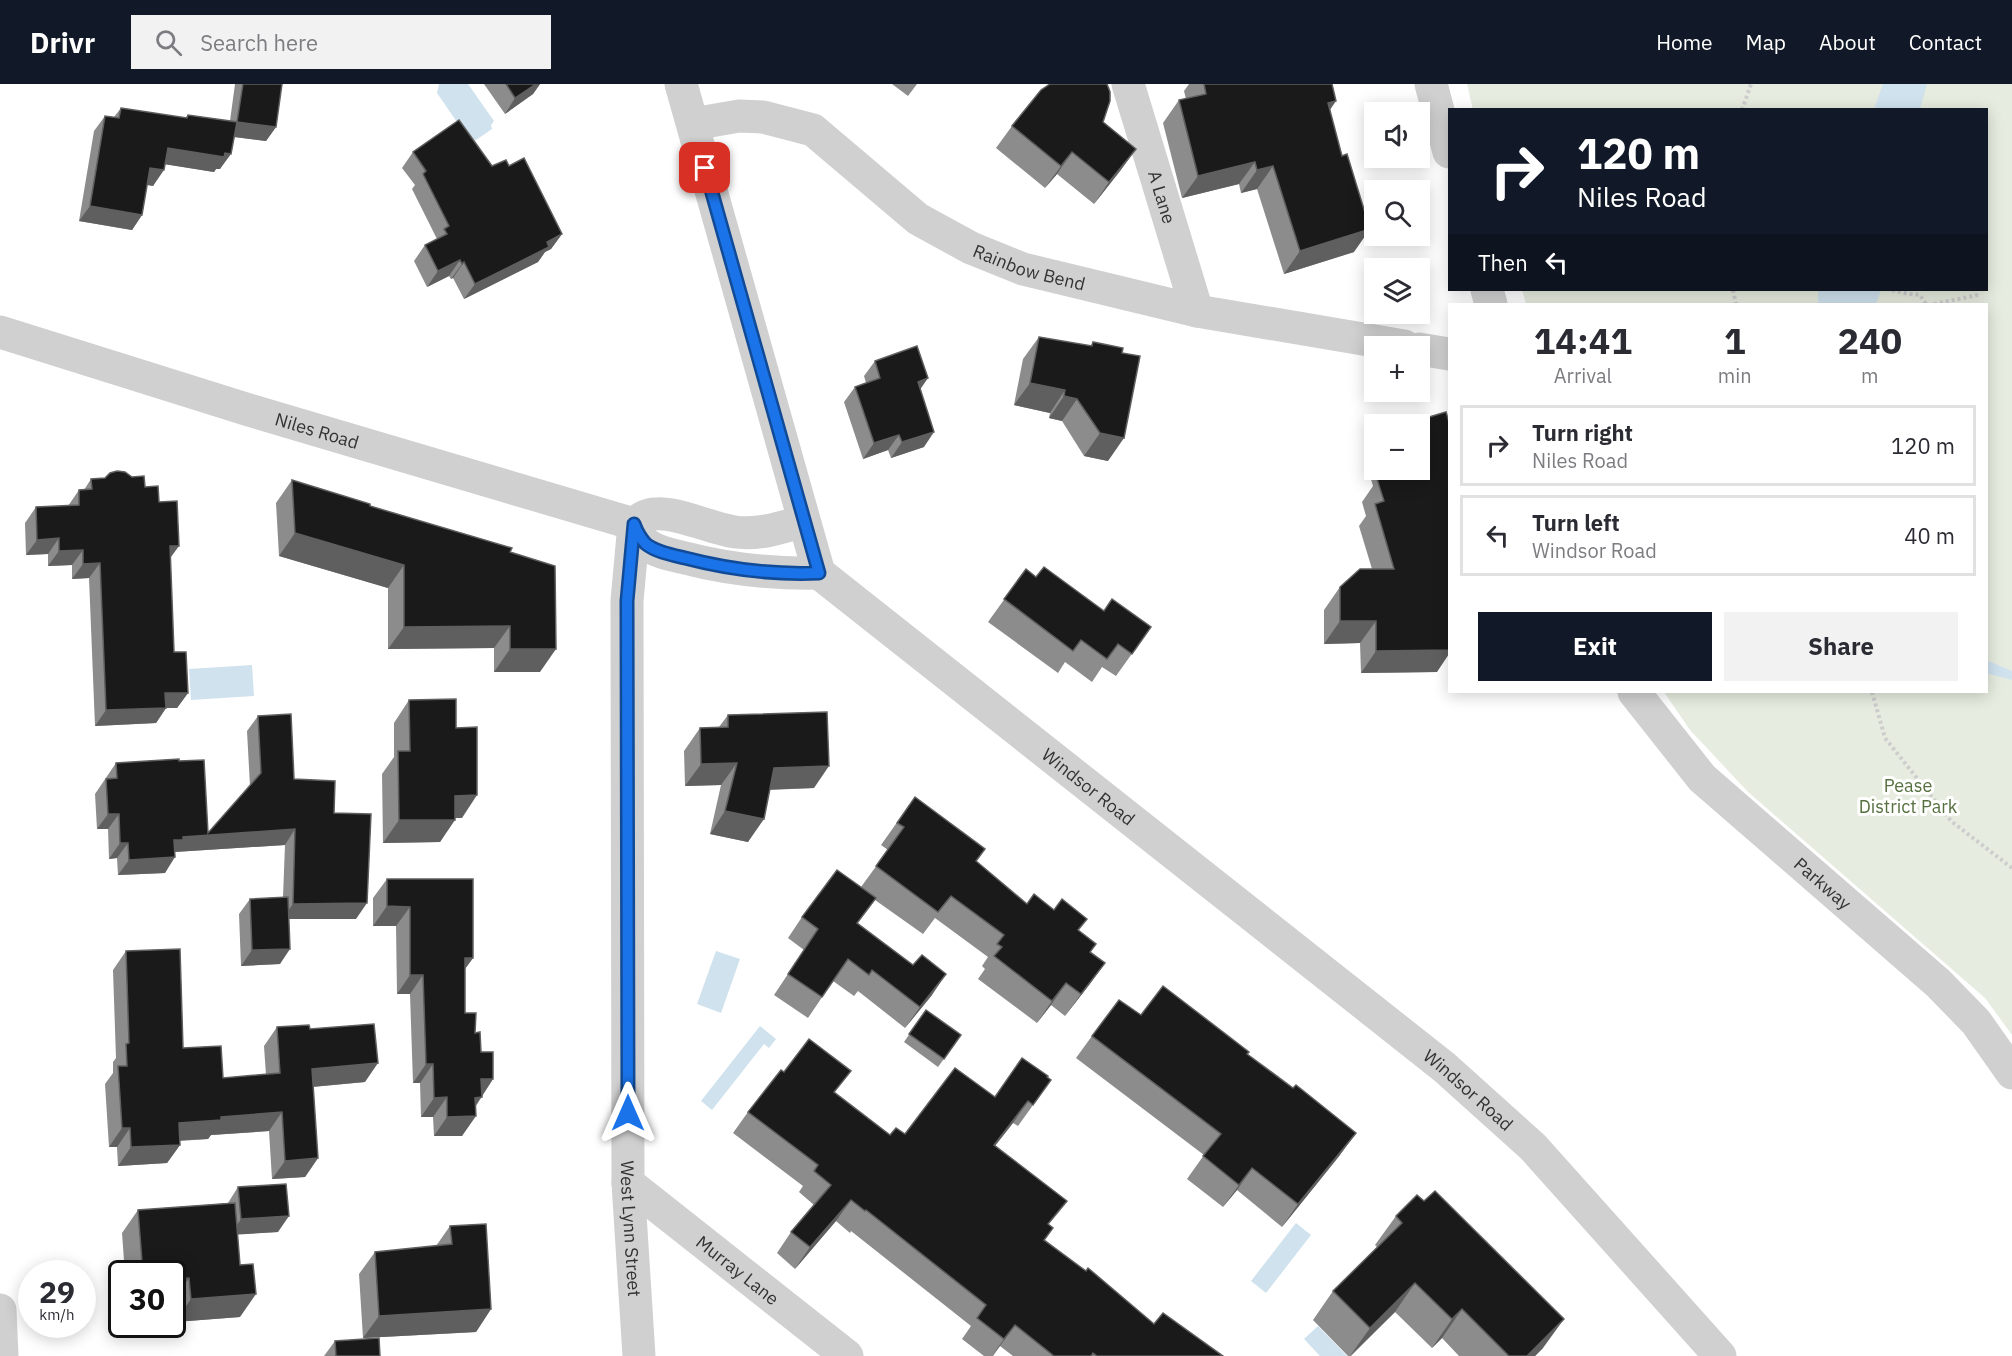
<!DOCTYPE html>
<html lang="en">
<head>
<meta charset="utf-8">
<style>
	body { margin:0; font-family:"IBM Plex Sans",sans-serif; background:#f2f2f3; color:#2b2b33; height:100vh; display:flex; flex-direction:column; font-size:22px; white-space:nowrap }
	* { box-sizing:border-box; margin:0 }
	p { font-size:20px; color:#7c7c81 }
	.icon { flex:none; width:33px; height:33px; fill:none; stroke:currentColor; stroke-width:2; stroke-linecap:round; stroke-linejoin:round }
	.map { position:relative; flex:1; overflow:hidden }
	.panel { position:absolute; left:1448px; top:219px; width:540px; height:390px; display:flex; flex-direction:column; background:#fff; border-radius:0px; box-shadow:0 3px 15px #0003 }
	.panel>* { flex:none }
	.top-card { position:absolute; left:1448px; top:24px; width:540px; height:183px; border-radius:0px; box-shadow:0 3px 15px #0003; background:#111827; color:#fff; overflow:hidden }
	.buttons { position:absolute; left:1364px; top:18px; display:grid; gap:12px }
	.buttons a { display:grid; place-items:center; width:66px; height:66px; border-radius:0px; background:#fff; box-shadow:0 3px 15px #0003; font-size:30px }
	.speed { position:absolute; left:18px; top:1176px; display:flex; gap:12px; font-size:30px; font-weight:700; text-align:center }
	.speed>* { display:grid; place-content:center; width:78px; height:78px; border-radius:50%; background:#fff; box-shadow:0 3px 15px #0003; line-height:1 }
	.speed small { font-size:15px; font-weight:400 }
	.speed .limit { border:3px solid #111; border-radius:9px; background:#fff; color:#111 }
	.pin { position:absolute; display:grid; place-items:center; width:51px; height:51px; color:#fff; margin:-26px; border-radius:12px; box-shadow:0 3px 9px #0006 }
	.me { position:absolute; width:66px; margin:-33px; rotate:0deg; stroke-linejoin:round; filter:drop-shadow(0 0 4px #0008) }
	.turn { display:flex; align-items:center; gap:21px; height:126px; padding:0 30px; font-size:27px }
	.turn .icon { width:78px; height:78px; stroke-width:2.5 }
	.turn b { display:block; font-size:42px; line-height:51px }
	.then { display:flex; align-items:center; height:57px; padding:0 30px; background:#0003; gap:12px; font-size:22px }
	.eta { display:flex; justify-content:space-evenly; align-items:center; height:102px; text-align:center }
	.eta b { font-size:36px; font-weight:700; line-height:42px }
	.primary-button { display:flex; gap:12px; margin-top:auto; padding:12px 30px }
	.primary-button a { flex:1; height:69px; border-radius:0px; background:#111827; color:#fff; font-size:24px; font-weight:700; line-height:69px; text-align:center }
	.primary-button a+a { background:#f2f2f3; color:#2b2b33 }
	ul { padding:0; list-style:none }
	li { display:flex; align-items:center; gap:18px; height:81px; margin:0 12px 9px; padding:0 18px; border:3px solid #e1e1e2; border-radius:0px }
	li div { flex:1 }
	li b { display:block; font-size:22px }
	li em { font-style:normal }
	header { display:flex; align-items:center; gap:36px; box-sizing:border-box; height:84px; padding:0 30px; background:#111827; color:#fff }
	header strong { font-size:28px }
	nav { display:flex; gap:33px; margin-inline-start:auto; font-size:21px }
	.search { width:420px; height:54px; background:#f2f2f3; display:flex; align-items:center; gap:15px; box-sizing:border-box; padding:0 21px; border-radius:0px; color:#7c7c81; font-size:22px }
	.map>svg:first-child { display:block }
	.green { fill:#e6ecdf }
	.water { fill:#cfe2ee }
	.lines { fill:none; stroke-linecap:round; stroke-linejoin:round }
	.path { stroke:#cdcdcd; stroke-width:4; stroke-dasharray:3 3; stroke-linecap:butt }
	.street { stroke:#d0d0d0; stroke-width:33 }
	.wall { fill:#8c8c8c }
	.shaded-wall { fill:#5f5f5f }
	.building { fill:#1a1a1a; stroke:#5f5f5f; stroke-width:1.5 }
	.route-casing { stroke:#114b97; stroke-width:15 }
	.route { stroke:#1a73e8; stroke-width:10 }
	.labels { text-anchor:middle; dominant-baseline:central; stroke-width:6; stroke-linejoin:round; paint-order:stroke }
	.street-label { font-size:18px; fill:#333; stroke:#fff }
	.park-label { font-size:18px; fill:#56703f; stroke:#fff }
</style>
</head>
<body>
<header>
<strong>Drivr</strong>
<div class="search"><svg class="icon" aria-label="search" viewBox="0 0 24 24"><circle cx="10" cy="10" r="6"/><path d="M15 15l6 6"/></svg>Search here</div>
<nav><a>Home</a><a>Map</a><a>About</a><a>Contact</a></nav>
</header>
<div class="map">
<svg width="2012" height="1272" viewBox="0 0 2012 1272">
	<rect width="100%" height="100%" fill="#fff"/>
	<polygon class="green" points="1467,0 2012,0 2012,951 1985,914 1748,708 1690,646 1664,608 1986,608 1986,220 1526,220 1522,206 1986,206 1986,26 1473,26"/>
	<g class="water">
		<polygon points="439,0 468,0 494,37 491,41 492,45 476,56 468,54 437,9"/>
		<polygon points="1883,0 1927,0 1920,25 1874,25"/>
		<polygon points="1818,206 1881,206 1876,220 1818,220"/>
		<polygon points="1986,576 2012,587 2012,596 1986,589"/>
		<polygon points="252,581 254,612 191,616 189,585"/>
		<polygon points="716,867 740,875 721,929 697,920"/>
		<polygon points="760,942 776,955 769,964 764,960 712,1026 701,1017"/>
		<polygon points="1296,1139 1311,1151 1266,1209 1251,1197"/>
		<polygon points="1318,1242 1347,1272 1320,1272 1304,1255"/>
	</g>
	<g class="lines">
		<g class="path">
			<polyline points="1742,26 1751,0"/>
			<polyline points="1733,206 1736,220"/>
			<polyline points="1892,206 1909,210 1920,211 1926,220"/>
			<polyline points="1934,220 1978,211"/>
			<polyline points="1872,608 1885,654 1951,737 2012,784"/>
		</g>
		<g class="street">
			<path id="s1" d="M681,0L819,489L1444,983L1533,1063L1720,1272"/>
			<path id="s2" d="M1128,0L1197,227"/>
			<polyline points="1431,0 1449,68"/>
			<path id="s3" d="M693,40L739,32L763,33L813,46L918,135L971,164L1023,185L1197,227L1404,262"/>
			<polyline points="1487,206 1491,220"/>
			<path id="s4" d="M0,248L249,326L634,440C637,448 640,454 646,460C656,468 672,471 685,474C731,486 772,490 819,489"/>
			<polyline points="1419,265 1449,270"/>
			<path id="s5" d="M634,440L627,517L628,1099L639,1272"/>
			<path d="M634,440C640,435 645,431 654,430C676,427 712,445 735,448C759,451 781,444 804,437"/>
			<path id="s6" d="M1634,608L1702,694L1938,899L1976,938L2012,989"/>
			<path id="s7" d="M628,1099L847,1272"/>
			<polyline points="0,1226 2,1272"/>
		</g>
	</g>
	<g class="wall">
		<polygon points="235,0 282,0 276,43 266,57 234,53 220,85 216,85 214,88 165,80 153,102 147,101 142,131 132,146 79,137 94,47 105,32 114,33 121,24 185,34 188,31 230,37"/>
		<polygon points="484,0 540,0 533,10 505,30"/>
		<polygon points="892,0 917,0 908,12"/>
		<polygon points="1189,0 1332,0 1330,26 1354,168 1284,190 1257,105 1241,109 1239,100 1182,114 1163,39 1179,16 1186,15 1184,7"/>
		<polygon points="1103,38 1136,65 1120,87 1094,120 1057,90 1045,104 996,64 1012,42"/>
		<polygon points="413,68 492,82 509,82 562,150 551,165 545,168 538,178 464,215 453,194 451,195 449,192 427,203 414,177 425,161 437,155 412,105 415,101 402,84"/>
		<polygon points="1039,253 1090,262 1093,258 1108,377 1084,372 1062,337 1049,334 1050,329 1014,321 1023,275"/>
		<polygon points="875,277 920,306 924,363 891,374 888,366 863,375 844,318 855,303 866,299 864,292"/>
		<polygon points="1374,363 1374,386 1419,386 1437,588 1361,589 1360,559 1324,560 1324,526 1340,503 1372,485 1359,442 1366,432 1362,418 1373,402 1368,385 1373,378 1370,369"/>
		<polygon points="91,395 145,403 159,418 170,474 174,568 188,609 177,624 166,624 156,639 95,642 89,494 72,495 72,481 48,482 48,470 26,471 25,439 36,423 68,422 79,406 84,406"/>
		<polygon points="292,396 510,468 540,588 494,588 494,564 388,565 388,504 279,472 276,419"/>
		<polygon points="1026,485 1036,493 1104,527 1151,543 1116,592 1102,583 1092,598 1065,578 1058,589 988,538"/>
		<polygon points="409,616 456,644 462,734 455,734 440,758 383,759 382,690 394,673 394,639"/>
		<polygon points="728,631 814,704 770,706 748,758 710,750 721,701 685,702 684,667 700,644 719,643"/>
		<polygon points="258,632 294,695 334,729 356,835 289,835 280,880 241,882 239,830 250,815 283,813 285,761 175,768 165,789 118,791 117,774 109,775 108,745 97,745 95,710 116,679 179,677 208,749 250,702 247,647"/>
		<polygon points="915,713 976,777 1027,820 1079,846 1091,868 1105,879 1089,901 1065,932 1051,921 1037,939 978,895 985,885 982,882 988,873 935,834 923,850 875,816 857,840 932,911 905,944 858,907 854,912 833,897 808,934 774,911 804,866 788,854 802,833 861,803 888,766 881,761"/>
		<polygon points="387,795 473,874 465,885 465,929 475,949 481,968 493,995 476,1022 462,1052 434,1052 433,1033 421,1033 420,999 413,999 410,910 397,910 396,842 373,842 373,814"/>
		<polygon points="126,867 183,964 223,994 266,991 264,962 277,943 310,945 365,998 313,1003 318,1074 305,1093 272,1095 269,1047 211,1051 208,1055 180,1057 180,1061 167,1079 118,1082 117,1063 109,1063 105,1000 113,989 113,978 116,974 113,886"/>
		<polygon points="926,926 961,951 938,983 904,958"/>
		<polygon points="1141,931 1247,970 1340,1071 1282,1143 1237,1106 1223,1123 1187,1095 1204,1071 1076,974 1092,952"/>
		<polygon points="784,988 835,1009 890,1051 905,1050 994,1013 1047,993 1051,996 1018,1042 1013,1039 995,1062 1049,1141 1053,1144 1045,1156 1154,1240 1223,1272 1013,1272 1000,1262 993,1272 984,1272 962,1255 971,1242 851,1147 850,1149 836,1137 795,1185 777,1169 791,1148 814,1121 799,1108 803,1102 733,1049 748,1028"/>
		<polygon points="238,1103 278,1148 237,1150 240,1233 175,1238 172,1190 125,1190 122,1149 138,1126 228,1119"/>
		<polygon points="1396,1132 1543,1264 1535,1272 1459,1272 1442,1254 1432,1264 1395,1228 1351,1272 1348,1272 1313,1236 1333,1207 1377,1163 1375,1161"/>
		<polygon points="450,1142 491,1225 476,1248 363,1254 359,1190 375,1168 436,1162"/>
		<polygon points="335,1257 380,1272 324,1272"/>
	</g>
	<g class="shaded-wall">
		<polygon points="536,0 540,0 533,10 505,30 515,14"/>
		<polygon points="1336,17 1321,39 1328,19"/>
		<polygon points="237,38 276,43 266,57 227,52"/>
		<polygon points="168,64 231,70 220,85 216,85 214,88 157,79"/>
		<polygon points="1136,65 1120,87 1094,120 1109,98"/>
		<polygon points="1072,68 1057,90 1045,104 1061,82"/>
		<polygon points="1255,78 1239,100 1182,114 1198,92"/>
		<polygon points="1273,82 1257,105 1241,109 1257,86"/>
		<polygon points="150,84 164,86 153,102 139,99"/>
		<polygon points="90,122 142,131 132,146 79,137"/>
		<polygon points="1370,145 1354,168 1284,190 1300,167"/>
		<polygon points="562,150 551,165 545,168 538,178 464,215 475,200"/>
		<polygon points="460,176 449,192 427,203 438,187"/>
		<polygon points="464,178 453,194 451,195 462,180"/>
		<polygon points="928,294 917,310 918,298"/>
		<polygon points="1030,299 1065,306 1050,329 1014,321"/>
		<polygon points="1064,312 1077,315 1062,337 1049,334"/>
		<polygon points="934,348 924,363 891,374 902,358"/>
		<polygon points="1100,349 1124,354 1108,377 1084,372"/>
		<polygon points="899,351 888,366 863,375 874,359"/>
		<polygon points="295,449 404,481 388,504 279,472"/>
		<polygon points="59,454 48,470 26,471 37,456"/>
		<polygon points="170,462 179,462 168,477"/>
		<polygon points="83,466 72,481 48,482 59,467"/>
		<polygon points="100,479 89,494 72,495 83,480"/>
		<polygon points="1340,537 1376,537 1360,559 1324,560"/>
		<polygon points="510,542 494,564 388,565 404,543"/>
		<polygon points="510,565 556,565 540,588 494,588"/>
		<polygon points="1449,566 1449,570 1437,588 1361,589 1376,567"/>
		<polygon points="165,609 188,609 177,624 166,624 156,639 95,642 106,626"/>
		<polygon points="737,679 721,701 685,702 701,680"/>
		<polygon points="829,682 814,704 758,706 774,684"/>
		<polygon points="477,711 462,734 439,734 455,712"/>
		<polygon points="725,727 764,735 748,758 710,750"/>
		<polygon points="108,730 119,730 108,745 97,745"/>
		<polygon points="399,736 455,736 440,758 383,759"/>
		<polygon points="295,745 285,761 174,768 174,756 183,753"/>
		<polygon points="120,759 128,759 117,774 109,775"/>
		<polygon points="175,773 165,789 118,791 129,776"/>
		<polygon points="367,819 356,835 282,835 293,820"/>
		<polygon points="387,822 410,823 396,842 373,842"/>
		<polygon points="290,865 280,880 241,882 252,866"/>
		<polygon points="465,874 473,874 459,893"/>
		<polygon points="1105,879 1089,901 1065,932 1081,910"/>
		<polygon points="946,890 932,911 905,944 920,923"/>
		<polygon points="410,891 423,891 410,910 397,910"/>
		<polygon points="1066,899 1051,921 1037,939 1052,917"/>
		<polygon points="378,979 365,998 299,1004 312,985"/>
		<polygon points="426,980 433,980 420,999 413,999"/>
		<polygon points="481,995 493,995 468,1033 476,1032 462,1052 434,1052 447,1033"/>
		<polygon points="447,1013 433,1033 421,1033 434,1014"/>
		<polygon points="1028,1017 1013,1039 979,1082 994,1061"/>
		<polygon points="282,1028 269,1047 211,1051 208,1055 166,1057 179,1039 221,1033"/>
		<polygon points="122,1044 130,1044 117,1063 109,1063"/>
		<polygon points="1356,1049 1340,1071 1282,1143 1298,1120"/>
		<polygon points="180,1061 167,1079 118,1082 131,1063"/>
		<polygon points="318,1074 305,1093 272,1095 285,1077"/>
		<polygon points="1252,1084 1237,1106 1223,1123 1239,1101"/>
		<polygon points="851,1116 836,1137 795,1185 810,1163"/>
		<polygon points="289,1132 278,1148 230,1151 241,1135"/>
		<polygon points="189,1194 173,1216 172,1216 172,1195"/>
		<polygon points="1415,1199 1395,1228 1350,1272 1370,1244"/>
		<polygon points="256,1210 240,1233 175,1238 191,1215"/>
		<polygon points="491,1225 476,1248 363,1254 379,1232"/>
		<polygon points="1462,1225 1442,1254 1432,1264 1452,1235"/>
		<polygon points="1564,1235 1543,1264 1535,1272 1527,1272"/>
		<polygon points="1015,1241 1000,1262 992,1272 1004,1255"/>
	</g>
	<g class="building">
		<polygon points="243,0 282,0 276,43 237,38"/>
		<polygon points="506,0 536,0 515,14"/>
		<polygon points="1050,0 1107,0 1110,8 1110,17 1103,38 1136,65 1109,98 1072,68 1061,82 1012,42 1041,6"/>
		<polygon points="1204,0 1332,0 1336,17 1328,19 1342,72 1347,70 1370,145 1300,167 1273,82 1257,86 1255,78 1198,92 1179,16 1206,10"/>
		<polygon points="121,24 187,34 188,31 237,38 231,70 225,69 224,73 168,64 164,86 150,84 142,131 90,122 105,32 119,34"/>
		<polygon points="459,36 492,82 506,76 509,82 524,74 562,150 547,158 549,163 475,200 464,178 462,180 460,176 438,187 425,161 447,150 444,145 449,142 423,90 426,87 413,68"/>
		<polygon points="1039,253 1092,262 1093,258 1123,264 1122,269 1140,272 1124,354 1100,349 1077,315 1064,312 1065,306 1030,299"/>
		<polygon points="917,262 928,294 918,298 934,348 902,358 899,351 874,359 855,303 880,294 875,277"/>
		<polygon points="1446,328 1449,338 1449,566 1376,567 1376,537 1340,537 1340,503 1360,485 1394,485 1375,420 1384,417 1377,395 1392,391 1390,386 1419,386 1419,340 1406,340"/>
		<polygon points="117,387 125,388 132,393 144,392 145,403 158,402 159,418 177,417 179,462 170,462 174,568 186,568 188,609 165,609 166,624 106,626 100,479 83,480 83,466 59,467 59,454 37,456 36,423 79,421 79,406 92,405 91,395 105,394 110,389"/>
		<polygon points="292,396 370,420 370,422 512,464 510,468 555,482 556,565 510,565 510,542 404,543 404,481 295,449"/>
		<polygon points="1044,483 1104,527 1112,515 1151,543 1132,570 1118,560 1107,575 1081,556 1073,567 1004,515 1026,485 1036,493"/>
		<polygon points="456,615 456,644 477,643 477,711 455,712 455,736 399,736 398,667 410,667 409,616"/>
		<polygon points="827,628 829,682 774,684 764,735 725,727 737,679 701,680 700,644 728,643 728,631"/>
		<polygon points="291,630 294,695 335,697 334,729 371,730 367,819 293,820 295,745 183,753 183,756 174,756 175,773 129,776 128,759 120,759 119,730 108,730 106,695 117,694 116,679 179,675 179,677 204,676 208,749 261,689 258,632"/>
		<polygon points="915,713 985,765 976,777 1027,820 1034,810 1054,826 1062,815 1087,835 1078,846 1096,860 1090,868 1105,879 1081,910 1066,899 1052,917 994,872 1002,863 997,860 1004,851 951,812 938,828 876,782 904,743 897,739"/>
		<polygon points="837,786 876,814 857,839 913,881 922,871 946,890 920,923 872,886 869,891 848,875 822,913 788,890 818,845 802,833"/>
		<polygon points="387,795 473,795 473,874 465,874 465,929 476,929 475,949 480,948 481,968 493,968 493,995 481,995 482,1013 475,1014 476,1032 447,1033 447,1013 434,1014 433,980 426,980 423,891 410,891 410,823 387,822"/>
		<polygon points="288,813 290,865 252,866 250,815"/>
		<polygon points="180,865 183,964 221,962 223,994 280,989 277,943 309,941 310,945 374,940 378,979 312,985 318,1074 285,1077 282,1028 221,1033 221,1036 179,1039 180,1061 131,1063 130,1044 122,1044 118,982 127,982 126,960 129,959 126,867"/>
		<polygon points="1163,902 1249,968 1247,970 1293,1004 1296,1001 1356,1049 1298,1120 1252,1084 1239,1101 1203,1072 1221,1050 1092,952 1119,916 1141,931"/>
		<polygon points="926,926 961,951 944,975 909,950"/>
		<polygon points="809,955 851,987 834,1008 890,1051 896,1044 905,1050 955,984 995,1013 1022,974 1048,992 1047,993 1051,996 1033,1021 1028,1017 994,1061 1067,1117 1048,1140 1053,1144 1044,1156 1086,1187 1088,1184 1154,1240 1163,1229 1223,1272 1097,1272 1093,1269 1091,1272 1054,1272 1015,1241 1004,1255 977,1234 986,1221 866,1126 865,1127 851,1116 810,1163 791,1148 831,1101 814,1087 818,1081 748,1028 781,986 784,988"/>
		<polygon points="286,1100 289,1132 241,1135 238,1103"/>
		<polygon points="1435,1107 1564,1235 1527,1272 1509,1272 1462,1225 1452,1235 1415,1199 1370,1244 1333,1207 1402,1139 1396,1132 1417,1111 1424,1117"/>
		<polygon points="235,1119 240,1181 253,1180 256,1210 191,1215 189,1194 172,1195 172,1190 143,1190 138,1126"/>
		<polygon points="486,1140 491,1225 379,1232 375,1168 452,1160 450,1142"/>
		<polygon points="379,1254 380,1272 336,1272 335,1257"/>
	</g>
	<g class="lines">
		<g class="route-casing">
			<path id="route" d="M628,1029L627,517L634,440C637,448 640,454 646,460C656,468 672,471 685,474C731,486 772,491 819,489L705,84"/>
		</g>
		<use href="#route" class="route"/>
	</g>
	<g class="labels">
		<g class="street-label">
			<text stroke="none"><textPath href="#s2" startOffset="118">A Lane</textPath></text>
			<text stroke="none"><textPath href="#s3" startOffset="382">Rainbow Bend</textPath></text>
			<text stroke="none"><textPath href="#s4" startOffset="332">Niles Road</textPath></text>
			<text stroke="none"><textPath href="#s1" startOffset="852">Windsor Road</textPath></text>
			<text stroke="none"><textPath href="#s6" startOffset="270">Parkway</textPath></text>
			<text stroke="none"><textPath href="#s1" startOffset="1338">Windsor Road</textPath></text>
			<text stroke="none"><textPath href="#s5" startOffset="705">West Lynn Street</textPath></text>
			<text stroke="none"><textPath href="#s7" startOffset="140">Murray Lane</textPath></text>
		</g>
		<g class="park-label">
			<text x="1908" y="701">Pease<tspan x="1908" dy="21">District Park</tspan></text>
		</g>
	</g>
</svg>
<div class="buttons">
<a><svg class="icon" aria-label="sound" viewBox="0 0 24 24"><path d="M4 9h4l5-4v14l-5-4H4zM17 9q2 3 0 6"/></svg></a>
<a><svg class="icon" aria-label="search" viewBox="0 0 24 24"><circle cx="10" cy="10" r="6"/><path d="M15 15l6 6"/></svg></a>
<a><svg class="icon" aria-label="layers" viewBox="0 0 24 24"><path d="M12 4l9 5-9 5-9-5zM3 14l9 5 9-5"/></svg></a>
<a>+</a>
<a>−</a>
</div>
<div class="speed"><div>29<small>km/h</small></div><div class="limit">30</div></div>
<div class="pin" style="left:705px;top:84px;background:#d93025"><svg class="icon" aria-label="arrive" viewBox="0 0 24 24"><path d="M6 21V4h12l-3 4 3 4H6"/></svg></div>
<svg class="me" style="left:628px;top:1029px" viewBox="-20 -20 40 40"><path d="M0-17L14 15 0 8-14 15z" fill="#1a73e8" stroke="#fff" stroke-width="4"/></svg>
<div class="top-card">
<div class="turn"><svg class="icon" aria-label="right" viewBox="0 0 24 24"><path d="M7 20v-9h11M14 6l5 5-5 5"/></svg><div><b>120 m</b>Niles Road</div></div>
<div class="then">Then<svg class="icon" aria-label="left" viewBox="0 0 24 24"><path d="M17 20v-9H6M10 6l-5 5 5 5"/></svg></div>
</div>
<section class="panel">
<div class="eta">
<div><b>14:41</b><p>Arrival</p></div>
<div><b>1</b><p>min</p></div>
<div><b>240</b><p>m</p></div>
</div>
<ul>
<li><svg class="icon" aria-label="right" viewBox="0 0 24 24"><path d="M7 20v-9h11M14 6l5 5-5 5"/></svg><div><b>Turn right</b><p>Niles Road</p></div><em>120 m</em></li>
<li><svg class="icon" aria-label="left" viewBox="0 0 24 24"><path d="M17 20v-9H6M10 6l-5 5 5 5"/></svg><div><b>Turn left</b><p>Windsor Road</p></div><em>40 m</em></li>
</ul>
<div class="primary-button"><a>Exit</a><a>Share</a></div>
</section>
</div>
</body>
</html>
